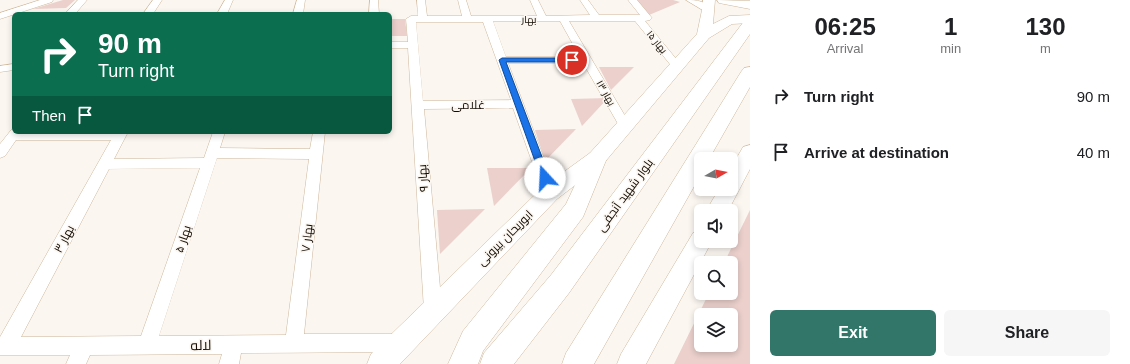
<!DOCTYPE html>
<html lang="en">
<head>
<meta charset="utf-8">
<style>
	body { margin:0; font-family:Arial,Cairo,sans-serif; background:#f6f6f6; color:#202124; height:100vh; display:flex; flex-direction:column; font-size:15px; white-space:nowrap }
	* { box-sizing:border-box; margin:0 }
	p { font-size:13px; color:#757577 }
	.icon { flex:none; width:22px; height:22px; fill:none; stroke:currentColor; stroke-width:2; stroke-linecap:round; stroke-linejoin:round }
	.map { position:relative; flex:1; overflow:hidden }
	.drawer { display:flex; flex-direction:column; background:#fff; width:380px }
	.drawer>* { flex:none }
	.banner { position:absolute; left:12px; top:12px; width:380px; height:122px; border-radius:6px; box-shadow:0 2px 6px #0003; background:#0b6e4f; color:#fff; overflow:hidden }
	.needle { width:26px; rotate:81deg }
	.fabs { position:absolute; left:694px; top:152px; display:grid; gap:8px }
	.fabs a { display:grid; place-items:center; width:44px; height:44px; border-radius:6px; background:#fff; box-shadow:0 2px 6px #0003; font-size:20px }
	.pin { position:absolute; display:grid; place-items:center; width:34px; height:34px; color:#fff; margin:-17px; border:2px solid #fff; border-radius:50%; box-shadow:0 1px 4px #0007 }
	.me { position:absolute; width:44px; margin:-22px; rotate:340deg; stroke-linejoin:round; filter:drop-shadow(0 0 3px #0008) }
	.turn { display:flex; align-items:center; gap:14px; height:84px; padding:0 20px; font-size:18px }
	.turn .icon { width:52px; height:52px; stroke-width:2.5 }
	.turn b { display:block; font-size:28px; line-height:34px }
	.then { display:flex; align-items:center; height:38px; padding:0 20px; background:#0003; gap:8px; font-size:15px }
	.eta { display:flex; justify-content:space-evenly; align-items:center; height:68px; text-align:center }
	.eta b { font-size:24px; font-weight:700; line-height:28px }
	.button { display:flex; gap:8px; margin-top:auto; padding:8px 20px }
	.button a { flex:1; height:46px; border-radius:6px; background:#32766a; color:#fff; font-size:16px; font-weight:700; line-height:46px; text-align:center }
	.button a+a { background:#f6f6f6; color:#202124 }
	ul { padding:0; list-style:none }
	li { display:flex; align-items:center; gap:12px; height:56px; padding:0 20px }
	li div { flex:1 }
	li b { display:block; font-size:15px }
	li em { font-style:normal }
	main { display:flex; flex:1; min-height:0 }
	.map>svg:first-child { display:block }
	.green { fill:#ebd0cc; fill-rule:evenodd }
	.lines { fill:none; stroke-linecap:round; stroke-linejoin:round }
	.street-casing { stroke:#ceb79b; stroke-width:1 }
	.secondary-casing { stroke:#ceb79b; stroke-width:1 }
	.primary-casing { stroke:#ceb79b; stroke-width:1 }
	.street { fill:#fff; fill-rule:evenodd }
	.secondary { fill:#fff; fill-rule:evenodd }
	.primary { fill:#fff; fill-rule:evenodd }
	.route { fill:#1a73e8; stroke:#114b97 }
	.labels { text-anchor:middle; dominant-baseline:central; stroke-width:3; stroke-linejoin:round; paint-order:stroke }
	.far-street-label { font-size:10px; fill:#120a03; stroke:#fbf6f0 }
	.street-label { font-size:12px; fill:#120a03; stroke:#fbf6f0 }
	.near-street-label { font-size:14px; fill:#120a03; stroke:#fbf6f0 }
</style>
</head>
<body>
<main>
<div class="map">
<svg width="750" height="364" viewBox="0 0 750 364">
	<rect width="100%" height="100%" fill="#fbf6f0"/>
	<g class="green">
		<polygon points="63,0 75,0 66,8 33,9"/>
		<polygon points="636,0 673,0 680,2 649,15"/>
		<polygon points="390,19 405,19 407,36 390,36"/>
		<polygon points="599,67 634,67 611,90"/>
		<polygon points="608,98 582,126 571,99"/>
		<polygon points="576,129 545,161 535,130"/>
		<polygon points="487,168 531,168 494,206"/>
		<polygon points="485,209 440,254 437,210"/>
		<path d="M750,210V364H674L709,293H731V263H724ZM701,315H731V345H701Z"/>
	</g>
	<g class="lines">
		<g class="street-casing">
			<g id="street">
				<polygon points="40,0 53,0 52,2 0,19 0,13"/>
				<polygon points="78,0 87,0 75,14 65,14"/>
				<polygon points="153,0 162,0 153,14 143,14"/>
				<polygon points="225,0 233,0 227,14 217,14"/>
				<polygon points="297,0 305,0 303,14 293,14"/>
				<polygon points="370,0 378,0 379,14 369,14"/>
				<path d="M417,0H425L427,16H462L458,0H466L471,16H537L530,0H538L546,16L590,15L580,0H588L599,15H640L628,0H637L652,18L650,20L645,21L682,66L681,68H673L635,21H569L631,126L629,129L625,130L621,129L583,63H508L557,193L555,197L550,199L545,197L543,193L513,108L424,109L442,310L439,316L433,319L427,316L424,310L408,48H390V42H408L406,19L411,16H418ZM493,21H560L580,57H506ZM416,22H483L511,100L423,101Z"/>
				<path d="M686,0C697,0 706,1 714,10L712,12H706Z"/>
				<polygon points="14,64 14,70 0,72 0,66"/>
				<path d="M14,128V132H128L114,159L204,158L213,132H225L220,148L310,149L313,132H325L304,334H401L408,336L410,343L408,350L401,352L241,353L239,364H219L222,354L90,355L86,364H66L70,355H0V337L111,140H16L5,156L0,158V144L12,129ZM217,158L309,159L286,335L159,336ZM200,168L141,336L21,337L109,169Z"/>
			</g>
		</g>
		<g class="secondary-casing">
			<g id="secondary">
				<polygon points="703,0 715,0 713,24 729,16 750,15 750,23 732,24 709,38 604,163 557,199 400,364 367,364 371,354 543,187 590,153 697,34 702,10"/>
				<polygon points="717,0 750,1 750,9 719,3"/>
				<polygon points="750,145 750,169 728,211 706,211 719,189 731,189 731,168 743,147"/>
				<polygon points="701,230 701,241 712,241 646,364 617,364 621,354 693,233"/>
			</g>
		</g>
		<g class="primary-casing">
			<g id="primary">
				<polygon points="750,18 750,34 569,293 514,364 480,364 484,353 551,275 745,20"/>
				<polygon points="750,67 750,87 709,159 701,159 701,174 594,364 562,364 566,353 741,72 744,68"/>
				<polygon points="597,150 604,153 607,158 583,217 483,351 478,364 448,364 463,331 566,204 590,153"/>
			</g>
		</g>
		<use href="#street" class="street"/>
		<use href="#secondary" class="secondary"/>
		<use href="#primary" class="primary"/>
	</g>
	<polygon class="route" points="502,58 572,58 576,60 572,62 506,62 550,178 548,181 542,181 541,178 499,60"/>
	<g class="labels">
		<g class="far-street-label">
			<text x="529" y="19">بهار</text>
			<text transform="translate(657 42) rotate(51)">بهار ۱۵</text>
			<text transform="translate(606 93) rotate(60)">بهار ۱۳</text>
		</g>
		<g class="street-label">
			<text x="468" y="105">غلامی</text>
			<text transform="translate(423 178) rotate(-94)">بهار ۹</text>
			<text transform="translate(625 195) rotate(-54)">بلوار شهید آنجفی</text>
			<text transform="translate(307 238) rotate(-83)">بهار ۷</text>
			<text transform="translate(505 238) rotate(-45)">ابوریحان بیرونی</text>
			<text transform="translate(64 239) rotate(-62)">بهار ۳</text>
			<text transform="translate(183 239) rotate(-72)">بهار ۵</text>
		</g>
		<g class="near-street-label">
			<text transform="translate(201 345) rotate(-1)">لاله</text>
		</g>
	</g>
</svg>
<div class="fabs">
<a><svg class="needle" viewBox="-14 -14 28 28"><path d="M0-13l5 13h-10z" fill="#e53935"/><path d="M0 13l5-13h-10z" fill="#757577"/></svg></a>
<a><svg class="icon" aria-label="sound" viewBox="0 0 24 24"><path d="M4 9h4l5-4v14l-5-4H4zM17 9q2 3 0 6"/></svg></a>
<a><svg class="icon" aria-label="search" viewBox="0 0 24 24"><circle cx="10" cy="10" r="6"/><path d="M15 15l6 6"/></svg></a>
<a><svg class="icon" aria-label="layers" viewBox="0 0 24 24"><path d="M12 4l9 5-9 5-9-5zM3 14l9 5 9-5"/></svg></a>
</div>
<div class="pin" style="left:572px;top:60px;background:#d93025"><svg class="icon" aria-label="arrive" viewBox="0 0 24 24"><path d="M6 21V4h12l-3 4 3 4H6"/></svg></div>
<svg class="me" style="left:545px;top:178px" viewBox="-20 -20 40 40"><circle r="19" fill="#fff"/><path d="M0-13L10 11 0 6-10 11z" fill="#1a73e8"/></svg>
<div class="banner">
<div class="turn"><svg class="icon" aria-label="right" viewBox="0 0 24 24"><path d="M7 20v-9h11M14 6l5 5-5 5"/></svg><div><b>90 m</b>Turn right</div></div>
<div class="then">Then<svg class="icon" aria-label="arrive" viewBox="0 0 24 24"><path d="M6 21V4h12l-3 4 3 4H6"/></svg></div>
</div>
</div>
<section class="drawer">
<div class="eta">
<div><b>06:25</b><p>Arrival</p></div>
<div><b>1</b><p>min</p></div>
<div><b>130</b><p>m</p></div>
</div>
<ul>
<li><svg class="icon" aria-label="right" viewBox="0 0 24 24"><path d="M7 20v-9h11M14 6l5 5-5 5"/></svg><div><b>Turn right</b></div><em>90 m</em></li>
<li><svg class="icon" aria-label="arrive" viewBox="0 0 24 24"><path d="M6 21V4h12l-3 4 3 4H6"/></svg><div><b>Arrive at destination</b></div><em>40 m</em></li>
</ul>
<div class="button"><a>Exit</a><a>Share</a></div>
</section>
</main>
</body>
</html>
